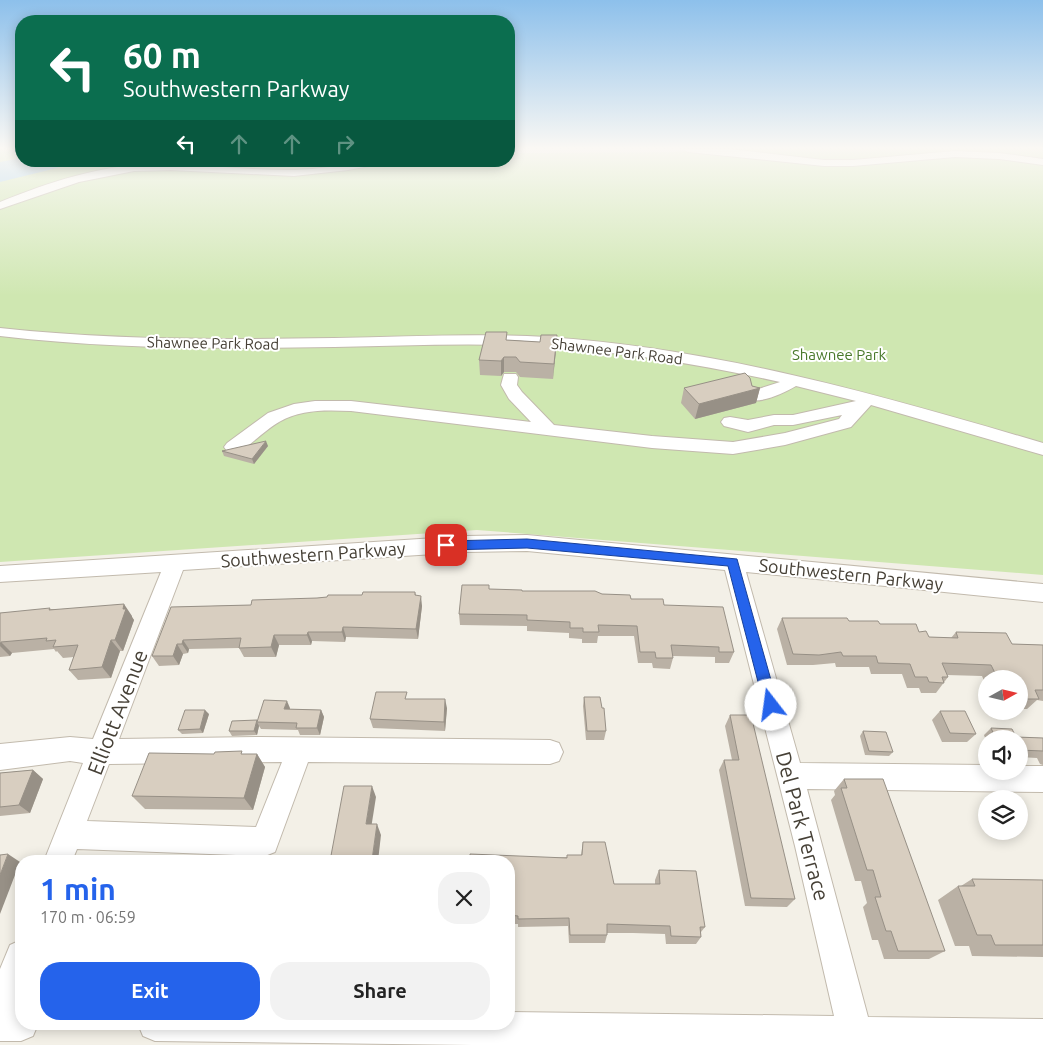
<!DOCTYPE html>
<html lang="en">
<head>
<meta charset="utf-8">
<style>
	body { margin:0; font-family:Ubuntu,sans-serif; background:#f2f2f2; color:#222; height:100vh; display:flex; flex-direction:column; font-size:19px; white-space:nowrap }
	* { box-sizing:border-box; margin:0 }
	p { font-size:16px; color:#767676 }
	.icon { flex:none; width:28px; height:28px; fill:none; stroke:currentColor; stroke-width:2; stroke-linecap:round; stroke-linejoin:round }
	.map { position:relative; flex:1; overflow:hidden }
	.sheet { position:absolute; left:15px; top:855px; width:500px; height:175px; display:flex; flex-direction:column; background:#fff; border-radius:20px; box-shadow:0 2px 12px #0003 }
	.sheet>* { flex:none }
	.guide { position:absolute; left:15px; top:15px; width:500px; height:152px; border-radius:20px; box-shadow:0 2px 12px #0003; background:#0b6e4f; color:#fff; overflow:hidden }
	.needle { width:32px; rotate:82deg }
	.buttons { position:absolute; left:978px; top:670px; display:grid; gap:10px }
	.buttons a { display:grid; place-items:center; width:50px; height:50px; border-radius:50%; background:#fff; box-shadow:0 2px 12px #0003; font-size:25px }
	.pin { position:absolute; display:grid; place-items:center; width:42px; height:42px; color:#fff; margin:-21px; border-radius:10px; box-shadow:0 2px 8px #0006 }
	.me { position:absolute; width:55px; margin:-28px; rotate:345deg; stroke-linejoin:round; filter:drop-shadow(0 0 4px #0008) }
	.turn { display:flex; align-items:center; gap:18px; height:105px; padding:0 25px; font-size:22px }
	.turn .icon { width:65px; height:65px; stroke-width:2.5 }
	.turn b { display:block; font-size:35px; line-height:42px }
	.lanes { display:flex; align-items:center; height:48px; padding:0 25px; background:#0003; justify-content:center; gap:25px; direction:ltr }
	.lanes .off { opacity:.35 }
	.round { display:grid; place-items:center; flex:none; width:52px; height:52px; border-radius:20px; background:#f2f2f2 }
	.head { display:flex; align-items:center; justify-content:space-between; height:85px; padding:0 25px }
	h1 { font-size:30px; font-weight:700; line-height:38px; color:#2563eb }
	.primary-button { display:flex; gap:10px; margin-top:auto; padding:10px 25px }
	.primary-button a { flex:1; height:58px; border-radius:20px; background:#2563eb; color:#fff; font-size:20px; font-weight:700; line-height:58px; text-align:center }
	.primary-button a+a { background:#f2f2f2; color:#222 }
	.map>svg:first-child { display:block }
	.green { fill:#cfe7b1 }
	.parking { fill:#e5e2df }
	.water { fill:#a4d1ef }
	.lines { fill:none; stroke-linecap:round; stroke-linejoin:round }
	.minor-casing { stroke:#c2baad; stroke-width:2 }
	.minor { fill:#fff; fill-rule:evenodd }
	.wall { fill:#bab1a5 }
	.shaded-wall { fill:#979086 }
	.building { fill:#d8cec0; stroke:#979086 }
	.route { fill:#2563eb; stroke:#184099 }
	.labels { text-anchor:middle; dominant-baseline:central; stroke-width:4; stroke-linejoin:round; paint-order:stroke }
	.far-street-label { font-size:15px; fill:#464036; stroke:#fff }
	.far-park-label { font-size:15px; fill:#48782a; stroke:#fff }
	.street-label { font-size:18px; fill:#464036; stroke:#fff }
	.near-street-label { font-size:21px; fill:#464036; stroke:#fff }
</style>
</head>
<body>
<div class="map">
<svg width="1043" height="1045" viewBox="0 0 1043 1045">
	<rect width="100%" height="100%" fill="#f3f0e7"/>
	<polygon class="green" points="0,149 21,149 21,161 509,161 509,149 1043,149 1043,575 477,530 0,562"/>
	<polygon class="parking" points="509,149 692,149 693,150 674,152 509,153"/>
	<polygon class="water" points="21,158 21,161 66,162 57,168 0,182 0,162"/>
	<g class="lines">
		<g class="minor-casing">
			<g id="minor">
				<polygon points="683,149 729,149 824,160 853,160 955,151 999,153 1043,159 1043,165 999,159 955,157 853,166 824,166 688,152"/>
				<path d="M363,161H385L380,164L348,170L294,176L171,170L134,171L79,182L0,209V202C49,182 101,165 154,164C201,163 248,171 295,170C318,169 341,166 363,161Z"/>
				<path d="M0,328C111,340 222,340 334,338C404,337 476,333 546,337C716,348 880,395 1043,443V455L871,405L851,427L785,445L733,454L652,448L351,411C326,410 301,409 279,422C266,429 249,447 238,452C234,453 231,452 227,451L224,447L227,443L268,413L294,404L315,401H351L531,422L509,399L501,385L504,374H516L518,377L517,385L522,392L554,425L652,436L733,442L785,433L839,419L842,415L793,425H774L748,432L724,426L721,422L724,418L730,417L748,420L774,415H793L856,401L796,386C784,393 763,403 749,400L747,396L749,392L780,382C703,365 625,352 546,347C476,342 405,346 334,347C222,349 111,349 0,336Z"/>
				<path d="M527,535L1043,584V602L746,572L800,763L986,765V771H1019V766H1043V792L807,789L868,1017L1043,1019V1045H472L155,1041L143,1036L138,1024H509V1012L834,1016L795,846L725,570L527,551L466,552L183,570L119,739L261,737L550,740L559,743L563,752L559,761L550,764L308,762L275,852L265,856L77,849L72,861H44L83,763L70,761L0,770V744L70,737L93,739L161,572L0,582V566L466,536ZM282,762L256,827L87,821L109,764Z"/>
				<polygon points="21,940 21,997 17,1007 21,1007 21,1024 38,1024 33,1036 21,1041 0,1041 0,969 10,945"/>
			</g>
		</g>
		<use href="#minor" class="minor"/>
	</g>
	<g class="wall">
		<polygon points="557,335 553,379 520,377 516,372 504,372 501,376 480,375 479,360 507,340 540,342"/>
		<polygon points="752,386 760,388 756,403 695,419 681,403 684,388"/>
		<polygon points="268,446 254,464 224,456 222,451"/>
		<polygon points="489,589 522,591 602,594 664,605 734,652 729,663 715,663 715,657 673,656 673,658 670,669 653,668 652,663 638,663 634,636 598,636 597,643 582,643 582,639 569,638 569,633 527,631 527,626 460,625 459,614"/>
		<polygon points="415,592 416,595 422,606 418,639 346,637 345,642 312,641 311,645 279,645 276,657 244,657 239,648 189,649 188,653 183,654 179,665 159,666 152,656 171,607 251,605 317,598"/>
		<polygon points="51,609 132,616 132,617 134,620 123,651 120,651 111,678 78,680 69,670 74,657 63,658 57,651 56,652 54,649 12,653 10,656 0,657 0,613"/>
		<polygon points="782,618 849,621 880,624 919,632 929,637 951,638 956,632 1012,644 1043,645 1043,701 1037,700 1027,709 1019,709 1019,679 986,679 986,685 982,676 947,675 948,677 936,693 921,693 919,688 907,688 902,674 871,674 869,667 836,667 835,663 813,665 787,665 777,629"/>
		<polygon points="584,697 602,708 606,731 604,740 586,740 583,706"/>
		<polygon points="290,708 290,709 321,710 324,717 320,735 300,735 298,730 261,729 259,726 257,735 232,736 229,731"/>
		<polygon points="447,708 445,731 373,728 370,719"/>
		<polygon points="940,711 976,734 967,742 942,742 932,720"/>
		<polygon points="209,714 203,733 182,734 178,730"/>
		<polygon points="730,715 795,899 787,907 745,906 719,770 724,760 732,760 725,726"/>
		<polygon points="991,728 1016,737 1043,738 1043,765 1040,764 1037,758 1019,757 1019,739 986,739 986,741 984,735"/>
		<polygon points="863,731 893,752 889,756 865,755 860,736"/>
		<polygon points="243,754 257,754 265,767 253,810 145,809 132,796"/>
		<polygon points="33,770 43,779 30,813 0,816 0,773"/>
		<polygon points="844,779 945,951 929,959 884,959 878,940 872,940 863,907 867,903 861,881 855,881 831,800 835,795 834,791"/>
		<polygon points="1019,818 1023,828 1018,832 1002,832 1002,831 1019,831"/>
		<polygon points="583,842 614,884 655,884 655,880 659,870 705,927 701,932 701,937 696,944 666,944 665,934 633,933 607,933 607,935 605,943 569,943 568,926 518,927 518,924 509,924 509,861 566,857 581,855"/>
		<polygon points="972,879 1043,880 1043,957 972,956 969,946 955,946 938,900 958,886 961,886"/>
	</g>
	<g class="shaded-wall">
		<polygon points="557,335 556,350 553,379 554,364"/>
		<polygon points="504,357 504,372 501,376 501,361"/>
		<polygon points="760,388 756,403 695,419 699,404"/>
		<polygon points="266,441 268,446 254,464 252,459"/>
		<polygon points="421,596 422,606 418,639 416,629"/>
		<polygon points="124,604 132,616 132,617 134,620 123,651 115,640"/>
		<polygon points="343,627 346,637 345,642 342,632"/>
		<polygon points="308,632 312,641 311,645 307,635"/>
		<polygon points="274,635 279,645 276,657 271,647"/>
		<polygon points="111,640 120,651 111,678 102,667"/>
		<polygon points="183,640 189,649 188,653 182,644"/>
		<polygon points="1,642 12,653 10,656 0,646"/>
		<polygon points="177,644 183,654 179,665 173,656"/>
		<polygon points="445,699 447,708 445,731 444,722"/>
		<polygon points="287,701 290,708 288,716 284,709"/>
		<polygon points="205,710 209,714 203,733 200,729"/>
		<polygon points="321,710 324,717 320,735 317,728"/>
		<polygon points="257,720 257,722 259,726 257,735 254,731"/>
		<polygon points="257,754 265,767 253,810 244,798"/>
		<polygon points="33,770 43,779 30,813 19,805"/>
		<polygon points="372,786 376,797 370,835 366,824"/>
		<polygon points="377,824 381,835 378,861 372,860"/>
		<polygon points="8,854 20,862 0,914 0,875"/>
	</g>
	<g class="building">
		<polygon points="486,332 507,332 506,340 540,342 541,335 557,335 554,364 520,362 516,357 504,357 501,361 479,360"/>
		<polygon points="745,373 750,378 752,386 760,388 699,404 684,388"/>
		<polygon points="266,441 252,459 222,451"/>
		<polygon points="462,585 489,585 489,589 522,590 522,591 595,591 602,594 630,595 631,599 663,599 664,605 723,607 734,652 719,652 719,647 671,645 673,658 656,658 655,652 640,652 637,626 598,625 599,632 583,632 583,628 570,628 570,622 527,620 527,615 459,614"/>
		<polygon points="363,592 415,592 415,595 421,596 416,629 343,627 342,632 308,632 307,635 274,635 271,647 239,648 241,638 183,640 182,644 177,644 173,656 152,656 171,607 251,605 252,600 317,598 327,597 328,595 362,595"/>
		<polygon points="124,604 123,609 126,609 115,640 111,640 102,667 69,670 78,645 53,647 56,640 46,641 47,638 1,642 0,645 0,613 50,608 49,610"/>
		<polygon points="782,618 847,618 849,621 878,621 880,624 916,624 919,632 926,631 929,637 958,638 956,632 1006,633 1012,644 1043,645 1043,690 1035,690 1039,699 1019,699 1019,679 998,679 991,665 942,663 948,677 942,677 944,683 929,682 927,677 915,677 910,664 878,663 876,656 843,656 841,652 819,655 793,654"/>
		<polygon points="376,692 407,692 405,699 445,699 444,722 370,719"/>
		<polygon points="584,697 600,697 602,708 604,708 606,731 587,731"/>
		<polygon points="264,700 287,701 284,709 321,710 317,728 296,728 297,723 257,722"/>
		<polygon points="185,710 205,710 200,729 178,730"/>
		<polygon points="940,711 965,711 976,734 950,733"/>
		<polygon points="730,715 751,715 795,899 751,898 724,760 739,760"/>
		<polygon points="257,720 254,731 229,731 232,721"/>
		<polygon points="991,728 1012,729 1016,737 1043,738 1043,751 1019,750 1019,739 996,739"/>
		<polygon points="863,731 886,732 893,752 869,751"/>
		<polygon points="242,751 241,754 257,754 244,798 132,796 149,753 214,754 215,752"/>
		<polygon points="33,770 19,805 0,807 0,773"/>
		<polygon points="844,779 883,779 945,951 898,951 891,931 886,931 875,897 881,897 873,870 867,870 841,788 847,788"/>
		<polygon points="344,786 372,786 366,824 377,824 372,860 402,861 330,861"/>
		<polygon points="1019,818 1023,828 1019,828"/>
		<polygon points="583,842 605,842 614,884 660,884 659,870 696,871 705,927 700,927 701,937 671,936 670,926 637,925 607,924 607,935 570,935 569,918 518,919 518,916 509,915 509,861 470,861 470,854 567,858 567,855 582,855"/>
		<polygon points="8,854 0,875 0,855"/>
		<polygon points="972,879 1043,880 1043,945 995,945 991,935 977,935 958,886 975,886"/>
	</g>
	<linearGradient id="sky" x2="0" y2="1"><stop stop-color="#8dc0eb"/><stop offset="0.5" stop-color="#faf8f4"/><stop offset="1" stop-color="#faf8f4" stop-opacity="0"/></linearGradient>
	<rect width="1043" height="296" fill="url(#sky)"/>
	<polygon class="route" points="527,539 737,559 778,705 776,709 771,711 766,709 764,705 728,566 527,548 446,550 441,545 446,541"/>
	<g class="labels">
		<g class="far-street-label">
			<text transform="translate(213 343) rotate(1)">Shawnee Park Road</text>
			<text transform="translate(617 351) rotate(7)">Shawnee Park Road</text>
		</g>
		<g class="far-park-label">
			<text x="839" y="354">Shawnee Park</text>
		</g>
		<g class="street-label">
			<text transform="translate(313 554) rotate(-4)">Southwestern Parkway</text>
			<text transform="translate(851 574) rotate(6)">Southwestern Parkway</text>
		</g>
		<g class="near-street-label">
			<text transform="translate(117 712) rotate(-69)">Elliott Avenue</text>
			<text transform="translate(803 826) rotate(75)">Del Park Terrace</text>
		</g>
	</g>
</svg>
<div class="buttons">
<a><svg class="needle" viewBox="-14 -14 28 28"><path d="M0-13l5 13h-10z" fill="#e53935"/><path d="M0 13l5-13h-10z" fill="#767676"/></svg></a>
<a><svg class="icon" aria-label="sound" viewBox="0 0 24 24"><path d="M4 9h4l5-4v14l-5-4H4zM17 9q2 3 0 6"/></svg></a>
<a><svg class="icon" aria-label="layers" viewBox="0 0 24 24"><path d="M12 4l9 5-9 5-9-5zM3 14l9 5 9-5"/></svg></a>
</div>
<div class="pin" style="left:446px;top:545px;background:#d93025"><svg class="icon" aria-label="arrive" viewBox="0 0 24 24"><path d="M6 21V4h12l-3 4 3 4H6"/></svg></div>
<svg class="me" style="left:771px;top:705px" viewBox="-20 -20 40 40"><circle r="19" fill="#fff"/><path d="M0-13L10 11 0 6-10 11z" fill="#2563eb"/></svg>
<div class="guide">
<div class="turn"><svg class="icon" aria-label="left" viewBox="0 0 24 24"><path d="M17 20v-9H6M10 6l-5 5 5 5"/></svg><div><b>60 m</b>Southwestern Parkway</div></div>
<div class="lanes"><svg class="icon" aria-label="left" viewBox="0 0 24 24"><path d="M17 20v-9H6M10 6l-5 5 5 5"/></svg><svg class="icon off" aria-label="ahead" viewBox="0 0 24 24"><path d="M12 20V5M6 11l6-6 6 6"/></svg><svg class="icon off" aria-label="ahead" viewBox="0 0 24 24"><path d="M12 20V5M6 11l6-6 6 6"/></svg><svg class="icon off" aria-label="right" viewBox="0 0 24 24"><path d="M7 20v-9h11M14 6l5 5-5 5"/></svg></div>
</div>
<section class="sheet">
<div class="head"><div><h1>1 min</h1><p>170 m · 06:59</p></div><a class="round"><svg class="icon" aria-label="close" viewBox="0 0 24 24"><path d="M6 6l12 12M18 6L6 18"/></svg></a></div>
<div class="primary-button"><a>Exit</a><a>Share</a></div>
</section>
</div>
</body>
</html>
